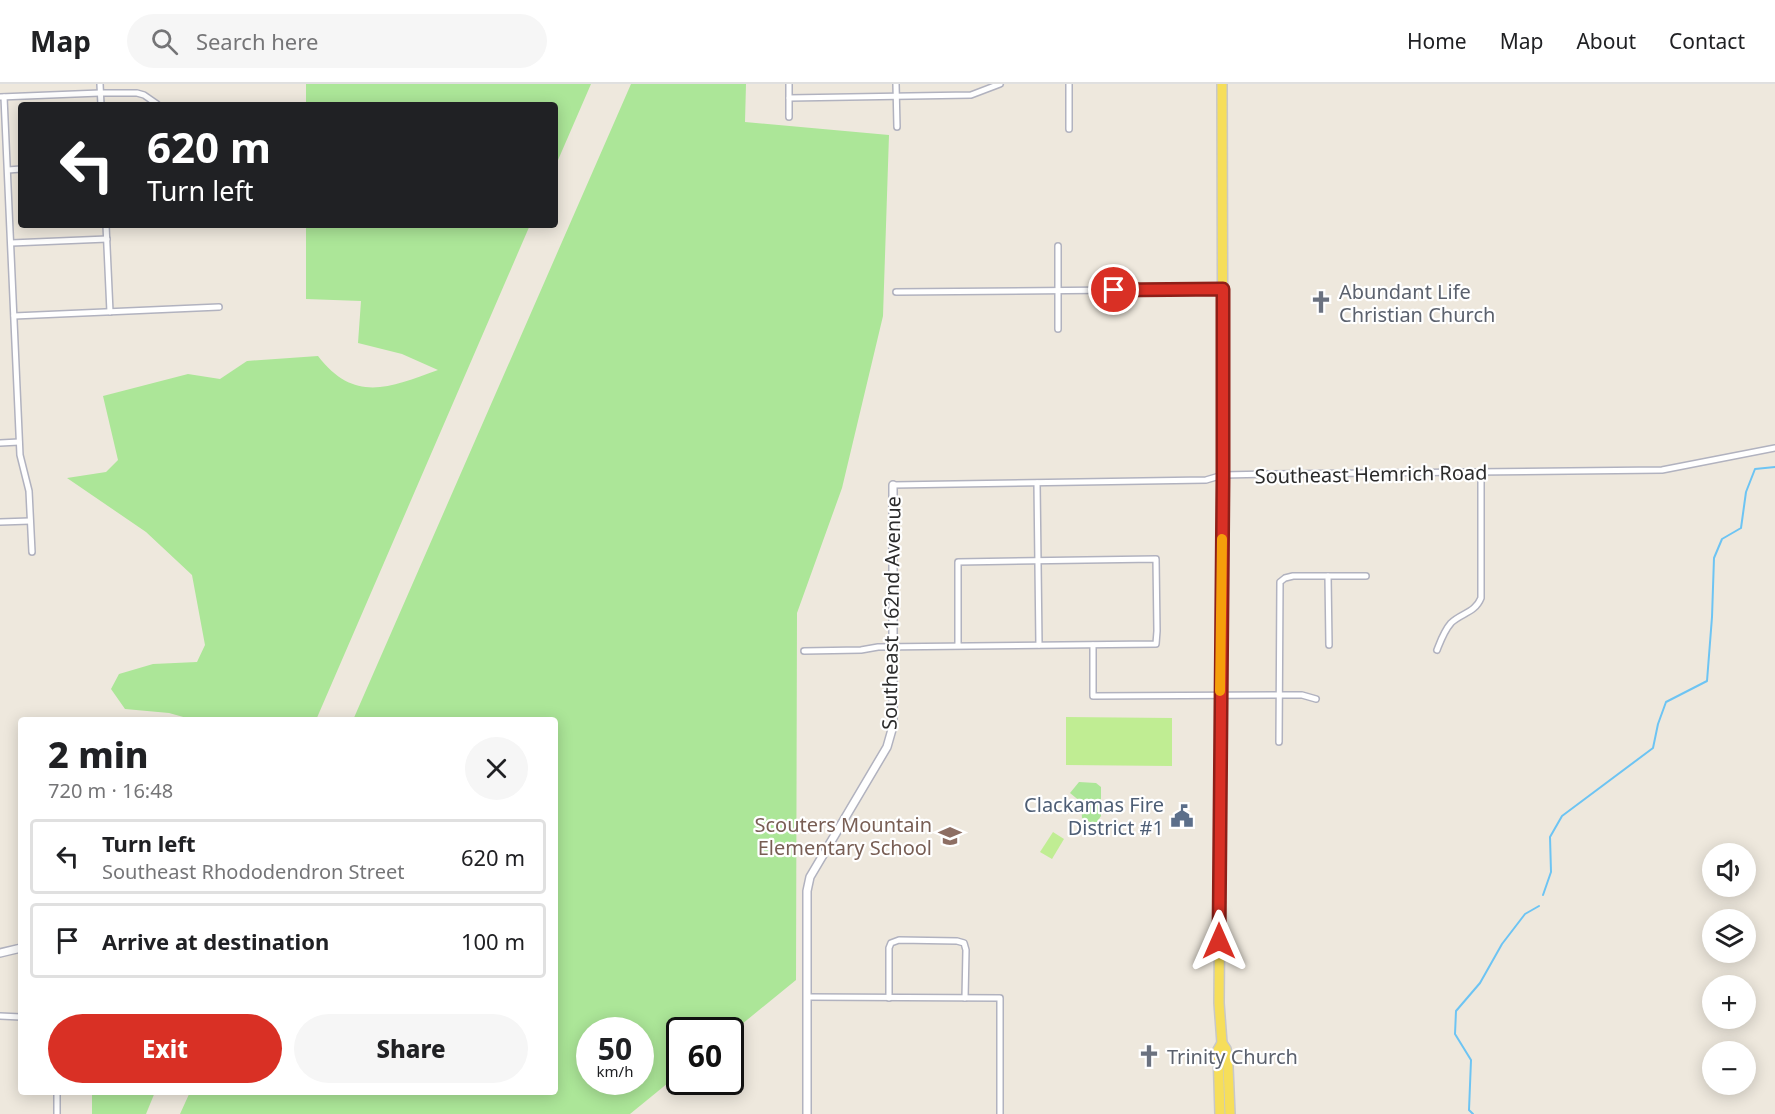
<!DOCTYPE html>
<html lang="en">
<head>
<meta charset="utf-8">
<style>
	body { margin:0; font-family:"Noto Sans",sans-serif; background:#f6f6f6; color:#202124; height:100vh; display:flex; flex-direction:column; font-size:22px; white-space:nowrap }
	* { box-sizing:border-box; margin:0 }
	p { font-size:20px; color:#757577 }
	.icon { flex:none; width:33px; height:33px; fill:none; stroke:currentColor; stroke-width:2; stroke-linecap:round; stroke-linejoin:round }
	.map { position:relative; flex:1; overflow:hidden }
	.sheet { position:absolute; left:18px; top:633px; width:540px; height:378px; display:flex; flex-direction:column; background:#fff; border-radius:6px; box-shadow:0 3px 15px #0003 }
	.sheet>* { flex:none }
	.guide { position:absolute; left:18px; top:18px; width:540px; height:126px; border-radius:6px; box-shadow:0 3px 15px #0003; background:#202124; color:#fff; overflow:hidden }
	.fabs { position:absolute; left:1702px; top:759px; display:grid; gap:12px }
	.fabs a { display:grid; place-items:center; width:54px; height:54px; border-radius:50%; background:#fff; box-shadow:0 3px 15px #0003; font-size:30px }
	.speed { position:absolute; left:576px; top:933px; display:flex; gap:12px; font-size:30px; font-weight:700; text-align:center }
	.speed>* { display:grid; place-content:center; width:78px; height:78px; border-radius:50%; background:#fff; box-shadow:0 3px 15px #0003; line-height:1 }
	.speed small { font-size:15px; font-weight:400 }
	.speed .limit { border:3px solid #111; border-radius:9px; background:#fff; color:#111 }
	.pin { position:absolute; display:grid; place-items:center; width:51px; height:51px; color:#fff; margin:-26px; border:3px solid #fff; border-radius:50%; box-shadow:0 2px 6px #0007 }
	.me { position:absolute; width:66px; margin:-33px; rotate:0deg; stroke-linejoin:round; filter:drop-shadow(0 0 4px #0008) }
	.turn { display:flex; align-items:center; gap:21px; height:126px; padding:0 30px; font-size:27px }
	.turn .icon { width:78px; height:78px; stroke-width:2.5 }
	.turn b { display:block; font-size:42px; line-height:51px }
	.round { display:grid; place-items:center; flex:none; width:63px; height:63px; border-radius:32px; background:#f6f6f6 }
	.overview { display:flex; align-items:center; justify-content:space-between; height:102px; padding:0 30px }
	h1 { font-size:36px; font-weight:800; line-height:45px }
	.cta { display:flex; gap:12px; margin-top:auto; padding:12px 30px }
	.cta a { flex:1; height:69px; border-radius:36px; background:#d93025; color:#fff; font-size:24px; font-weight:800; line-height:69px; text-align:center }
	.cta a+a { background:#f6f6f6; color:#202124 }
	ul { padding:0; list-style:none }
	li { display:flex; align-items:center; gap:18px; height:75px; margin:0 12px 9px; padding:0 18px; border:3px solid #e0e0e0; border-radius:6px }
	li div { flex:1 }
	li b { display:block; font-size:22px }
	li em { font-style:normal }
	header { display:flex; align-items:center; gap:36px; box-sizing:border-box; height:84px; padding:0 30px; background:#fff; border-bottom:2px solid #e0e0e0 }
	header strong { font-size:28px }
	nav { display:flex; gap:33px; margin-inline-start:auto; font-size:21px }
	.search { width:420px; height:54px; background:#f6f6f6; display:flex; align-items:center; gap:15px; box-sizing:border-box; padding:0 21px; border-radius:33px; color:#757577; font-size:22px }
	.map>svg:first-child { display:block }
	.green { fill:#ace698; fill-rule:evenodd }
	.pitch { fill:#c0ed93 }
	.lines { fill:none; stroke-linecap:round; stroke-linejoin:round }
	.stream { stroke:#6dc4f3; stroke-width:2 }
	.minor-casing { stroke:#b1b2bf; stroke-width:8 }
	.tertiary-casing { stroke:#b1b2bf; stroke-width:10 }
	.primary-casing { stroke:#c8c8c8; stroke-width:12 }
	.minor { stroke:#fff; stroke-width:5 }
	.tertiary { stroke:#fff; stroke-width:7 }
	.primary { stroke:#f6de5a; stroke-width:9 }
	.route-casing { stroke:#8d1f18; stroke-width:15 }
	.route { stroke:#d93025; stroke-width:10 }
	.slow { stroke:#f59e0b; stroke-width:10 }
	.labels { text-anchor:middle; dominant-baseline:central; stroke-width:4.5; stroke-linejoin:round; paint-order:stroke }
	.worship-label { font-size:20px; fill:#5b616d; stroke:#fff; text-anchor:start }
	.street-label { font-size:20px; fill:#2b2b2b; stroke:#fff }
	.service-label { font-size:20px; fill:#4e5e75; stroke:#fff; text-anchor:end }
	.education-label { font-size:20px; fill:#785e54; stroke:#fff; text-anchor:end }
</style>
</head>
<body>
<header>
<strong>Map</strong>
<div class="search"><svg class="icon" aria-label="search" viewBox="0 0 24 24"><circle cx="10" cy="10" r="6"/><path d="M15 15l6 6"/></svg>Search here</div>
<nav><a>Home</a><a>Map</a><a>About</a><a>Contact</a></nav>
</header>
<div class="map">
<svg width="1775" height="1030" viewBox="0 0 1775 1030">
	<rect width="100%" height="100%" fill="#eee8dd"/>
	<g class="green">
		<polygon points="306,0 591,0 555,83 555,21 306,21"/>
		<path d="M631,0H746L745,38L889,51L883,232L842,404L797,529L796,896L731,949L730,946H680L679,990L630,1030H180L190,1008H555V636H353ZM590,946H640V998H590Z"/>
		<path d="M306,141H530L316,636H194L169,629L125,625L111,605L119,590L153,580L197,578L205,561L192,491L146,448L67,394L106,388L118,376L103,312L188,290L220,295L247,277L318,272C354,319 389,304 438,286L402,270L358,259L361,217L306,215Z"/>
		<polygon points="1079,698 1096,699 1101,703 1101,732 1097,738 1090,738 1082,734 1081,718 1070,709"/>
		<polygon points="92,1008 155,1008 146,1030 92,1030"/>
	</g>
	<g class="pitch">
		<polygon points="1066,633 1172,634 1172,682 1066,681"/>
		<polygon points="1053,748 1064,755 1052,775 1040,768"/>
	</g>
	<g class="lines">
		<g class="stream">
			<polyline points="1543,811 1551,788 1550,753 1562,732 1653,664 1658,640 1666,618 1707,597 1712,533 1714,474 1722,455 1741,444 1746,408 1755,385 1775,383"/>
			<polyline points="1473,1030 1469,1026 1471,976 1455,950 1456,927 1480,899 1502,860 1525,830 1539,822"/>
		</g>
		<g class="minor-casing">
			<g id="minor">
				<polyline points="100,0 101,21"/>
				<polyline points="789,0 789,33"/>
				<polyline points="896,0 897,43"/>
				<polyline points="0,13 100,9 137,9 144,11 157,20"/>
				<polyline points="4,13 20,371 29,407 32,468"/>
				<polyline points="789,14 971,11 1000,0"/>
				<polyline points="1069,45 1069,0"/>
				<polyline points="8,86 21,85"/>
				<polyline points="106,141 110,228"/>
				<polyline points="11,159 107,155"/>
				<polyline points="1058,162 1058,245"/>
				<polyline points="896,208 1223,205"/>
				<polyline points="14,232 219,223"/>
				<polyline points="0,359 19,358"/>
				<polyline points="1037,399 1039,561"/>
				<polyline points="893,401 1206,396 1223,391 1270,390 1662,386 1775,364"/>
				<polyline points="0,438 30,437"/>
				<polyline points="1328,492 1329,561"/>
				<polyline points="1093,561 1093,612 1280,611 1302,611 1316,615"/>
				<path d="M1437,566C1441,556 1444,547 1451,539C1461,529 1475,529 1481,514V388"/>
				<polyline points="804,567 861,566 878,563 1156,560 1157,547 1156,475 958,478 958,562"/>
				<polyline points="1279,658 1280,498 1285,494 1293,492 1366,492"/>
				<polyline points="808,913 1000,914 1000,1030"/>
				<polyline points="889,914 889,864 891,859 899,856 957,857 964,859 966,866 965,914"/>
				<polyline points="0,932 21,933"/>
				<polyline points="57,1030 57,1008"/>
			</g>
		</g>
		<g class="tertiary-casing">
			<g id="tertiary">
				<polyline points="0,869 21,864"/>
				<polyline points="807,1030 807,807 810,793 887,663 893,642 893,401"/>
			</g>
		</g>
		<g class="primary-casing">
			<g id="primary">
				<polyline points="1222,0 1223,391 1219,919 1222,959 1226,965 1228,983 1230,1030"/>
				<polyline points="1220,1030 1218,966 1222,959"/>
			</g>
		</g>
		<use href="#minor" class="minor"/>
		<use href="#tertiary" class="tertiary"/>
		<use href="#primary" class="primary"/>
	</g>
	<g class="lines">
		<g class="route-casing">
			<polyline id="route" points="1114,206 1223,205 1223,392 1219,857"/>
		</g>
		<use href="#route" class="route"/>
		<polyline class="slow" points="1220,607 1222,455"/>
	</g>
	<defs>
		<g id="church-bare" transform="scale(1.8)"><path d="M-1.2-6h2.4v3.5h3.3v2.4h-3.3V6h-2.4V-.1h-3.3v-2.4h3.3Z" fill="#6b7280" stroke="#fff" stroke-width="2.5" paint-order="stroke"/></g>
		<g id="civic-bare" transform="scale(1.8)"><path d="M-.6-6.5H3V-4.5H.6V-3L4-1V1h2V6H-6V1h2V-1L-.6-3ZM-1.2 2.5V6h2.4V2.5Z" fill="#5c6f8a" stroke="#fff" stroke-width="2.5" paint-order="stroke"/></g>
		<g id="school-bare" transform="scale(1.8)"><path d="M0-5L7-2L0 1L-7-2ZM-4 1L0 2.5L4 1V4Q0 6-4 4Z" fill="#8d6e63" stroke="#fff" stroke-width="2.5" paint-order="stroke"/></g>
	</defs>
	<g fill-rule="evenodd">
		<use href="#church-bare" x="1321" y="218"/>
		<use href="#civic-bare" x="1182" y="732"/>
		<use href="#school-bare" x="950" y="752"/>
		<use href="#church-bare" x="1149" y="972"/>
	</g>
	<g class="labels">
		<g class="worship-label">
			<text x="1339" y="207">Abundant Life<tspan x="1339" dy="23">Christian Church</tspan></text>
			<text x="1167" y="972">Trinity Church</text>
		</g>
		<g class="street-label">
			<text transform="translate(1371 390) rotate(-1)">Southeast Hemrich Road</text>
			<text transform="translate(891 529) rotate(-89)">Southeast 162nd Avenue</text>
		</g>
		<g class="service-label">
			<text x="1164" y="720">Clackamas Fire<tspan x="1164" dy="23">District #1</tspan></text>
		</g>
		<g class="education-label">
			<text x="932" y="740">Scouters Mountain<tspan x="932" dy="23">Elementary School</tspan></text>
		</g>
	</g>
</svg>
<div class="fabs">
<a><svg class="icon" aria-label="sound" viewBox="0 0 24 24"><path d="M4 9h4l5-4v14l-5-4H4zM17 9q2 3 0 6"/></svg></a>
<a><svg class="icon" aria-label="layers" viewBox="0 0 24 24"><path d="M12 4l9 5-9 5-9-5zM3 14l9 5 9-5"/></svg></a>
<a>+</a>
<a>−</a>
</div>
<div class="speed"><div>50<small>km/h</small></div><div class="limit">60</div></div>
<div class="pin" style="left:1114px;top:206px;background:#d93025"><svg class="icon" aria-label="arrive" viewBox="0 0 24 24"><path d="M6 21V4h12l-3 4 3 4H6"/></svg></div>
<svg class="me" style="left:1219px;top:857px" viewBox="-20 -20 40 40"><path d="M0-17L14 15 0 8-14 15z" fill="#d93025" stroke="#fff" stroke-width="4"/></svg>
<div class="guide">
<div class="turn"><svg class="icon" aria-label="left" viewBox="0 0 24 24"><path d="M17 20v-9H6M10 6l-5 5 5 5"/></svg><div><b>620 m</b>Turn left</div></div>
</div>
<section class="sheet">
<div class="overview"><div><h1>2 min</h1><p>720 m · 16:48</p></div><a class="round"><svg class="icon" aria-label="close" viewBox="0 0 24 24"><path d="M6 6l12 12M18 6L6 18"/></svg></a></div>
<ul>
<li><svg class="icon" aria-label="left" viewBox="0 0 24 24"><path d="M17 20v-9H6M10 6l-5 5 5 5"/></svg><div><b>Turn left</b><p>Southeast Rhododendron Street</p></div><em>620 m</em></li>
<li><svg class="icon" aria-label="arrive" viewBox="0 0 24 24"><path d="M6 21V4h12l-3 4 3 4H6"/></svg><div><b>Arrive at destination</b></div><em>100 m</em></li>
</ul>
<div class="cta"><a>Exit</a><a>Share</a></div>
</section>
</div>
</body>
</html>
